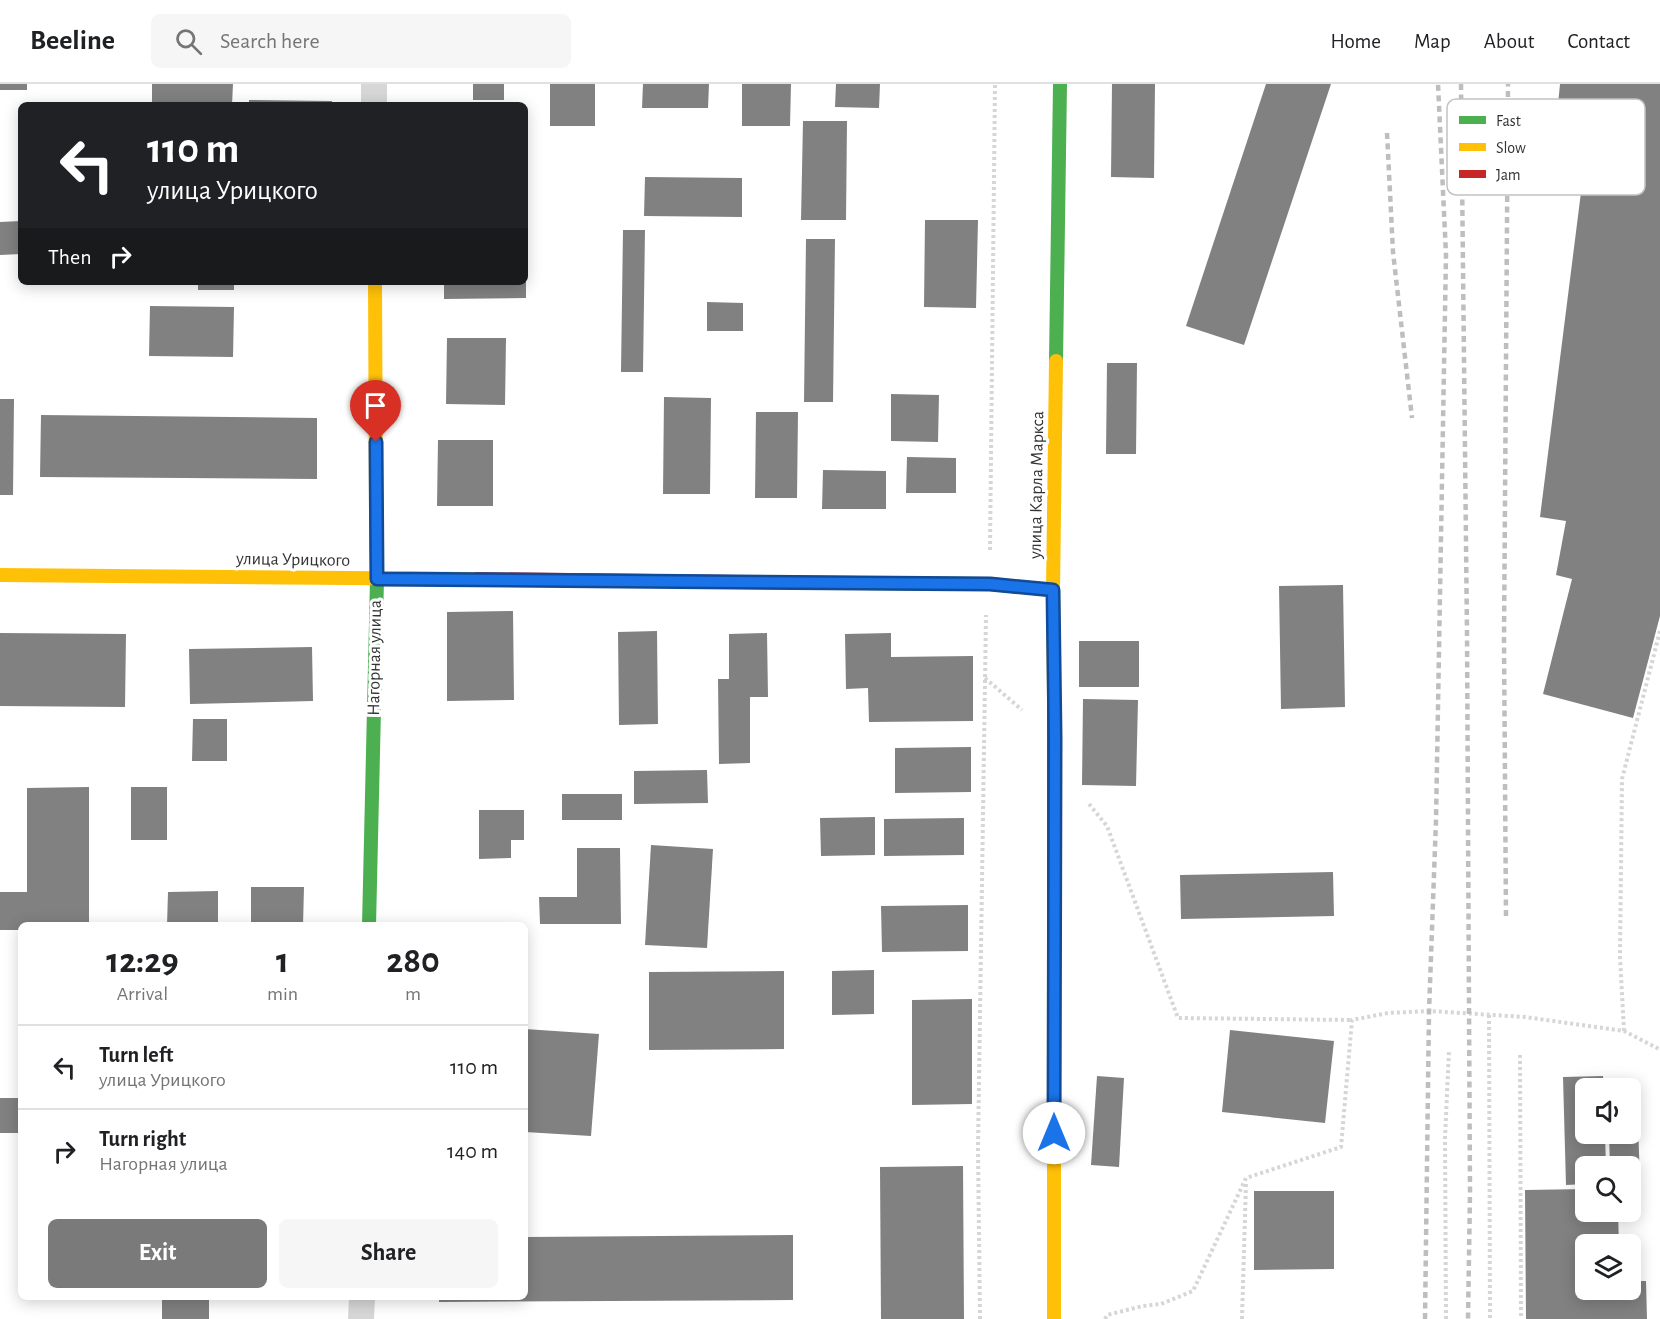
<!DOCTYPE html>
<html lang="en">
<head>
<meta charset="utf-8">
<style>
	body { margin:0; font-family:"Alegreya Sans",sans-serif; background:#f6f6f6; color:#202124; height:100vh; display:flex; flex-direction:column; font-size:22px; white-space:nowrap }
	* { box-sizing:border-box; margin:0 }
	p { font-size:20px; color:#757577 }
	.icon { flex:none; width:33px; height:33px; fill:none; stroke:currentColor; stroke-width:2; stroke-linecap:round; stroke-linejoin:round }
	.map { position:relative; flex:1; overflow:hidden }
	.side { position:absolute; left:18px; top:838px; width:510px; height:378px; display:flex; flex-direction:column; background:#fff; border-radius:9px; box-shadow:0 3px 15px #0003 }
	.side>* { flex:none }
	.guide { position:absolute; left:18px; top:18px; width:510px; height:183px; border-radius:9px; box-shadow:0 3px 15px #0003; background:#202124; color:#fff; overflow:hidden }
	.fabs { position:absolute; left:1575px; top:994px; display:grid; gap:12px }
	.fabs a { display:grid; place-items:center; width:66px; height:66px; border-radius:9px; background:#fff; box-shadow:0 3px 15px #0003; font-size:30px }
	.pin { position:absolute; display:grid; place-items:center; width:51px; height:51px; color:#fff; margin:-62px -26px; border-radius:50% 50% 50% 0; rotate:-45deg; box-shadow:0 0 6px #0007 }
	.pin .icon { rotate:45deg }
	.me { position:absolute; width:66px; margin:-33px; rotate:0deg; stroke-linejoin:round; filter:drop-shadow(0 0 4px #0008) }
	.turn { display:flex; align-items:center; gap:21px; height:126px; padding:0 30px; font-size:27px }
	.turn .icon { width:78px; height:78px; stroke-width:2.5 }
	.turn b { display:block; font-size:42px; line-height:51px }
	.then { display:flex; align-items:center; height:57px; padding:0 30px; background:#0003; gap:12px; font-size:22px }
	.eta { display:flex; justify-content:space-evenly; align-items:center; height:102px; text-align:center }
	.eta b { font-size:36px; font-weight:700; line-height:42px }
	.primary-button { display:flex; gap:12px; margin-top:auto; padding:12px 30px }
	.primary-button a { flex:1; height:69px; border-radius:9px; background:#7a7a7a; color:#fff; font-size:24px; font-weight:700; line-height:69px; text-align:center }
	.primary-button a+a { background:#f6f6f6; color:#202124 }
	ul { padding:0; list-style:none }
	li { display:flex; align-items:center; gap:18px; height:84px; padding:0 30px; border-top:2px solid #e0e0e0 }
	li div { flex:1 }
	li b { display:block; font-size:22px }
	li em { font-style:normal }
	header { display:flex; align-items:center; gap:36px; box-sizing:border-box; height:84px; padding:0 30px; background:#fff; border-bottom:2px solid #e0e0e0 }
	header strong { font-size:28px }
	nav { display:flex; gap:33px; margin-inline-start:auto; font-size:21px }
	.search { width:420px; height:54px; background:#f6f6f6; display:flex; align-items:center; gap:15px; box-sizing:border-box; padding:0 21px; border-radius:9px; color:#757577; font-size:22px }
	.map>svg:first-child { display:block }
	.building { fill:#818181 }
	.lines { fill:none; stroke-linecap:round; stroke-linejoin:round }
	.path { stroke:#d6d6d6; stroke-width:4; stroke-dasharray:3 3; stroke-linecap:butt }
	.street { stroke:#d7d7d7; stroke-width:26 }
	.fast { stroke:#4caf50; stroke-width:14 }
	.slow { stroke:#ffc107; stroke-width:14 }
	.jam { stroke:#c62828; stroke-width:14 }
	.rail { stroke:#bebebe; stroke-width:4.5; stroke-dasharray:6 4.5; stroke-linecap:butt }
	.route-casing { stroke:#114b97; stroke-width:15 }
	.route { stroke:#1a73e8; stroke-width:10 }
	.labels { text-anchor:middle; dominant-baseline:central; stroke-width:6; stroke-linejoin:round; paint-order:stroke }
	.street-label { font-size:18px; fill:#333; stroke:#fff }
	.key { fill:#fff; stroke:#c2c2c2; stroke-width:1.5 }
	.key-label { font-size:16px; fill:#333 }
</style>
</head>
<body>
<header>
<strong>Beeline</strong>
<div class="search"><svg class="icon" aria-label="search" viewBox="0 0 24 24"><circle cx="10" cy="10" r="6"/><path d="M15 15l6 6"/></svg>Search here</div>
<nav><a>Home</a><a>Map</a><a>About</a><a>Contact</a></nav>
</header>
<div class="map">
<svg width="1660" height="1235" viewBox="0 0 1660 1235">
	<rect width="100%" height="100%" fill="#fff"/>
	<g class="building">
		<rect x="0" y="0" width="27" height="6"/>
		<polygon points="152,0 233,0 232,21 152,21"/>
		<rect x="473" y="0" width="31" height="16"/>
		<rect x="550" y="0" width="45" height="42"/>
		<polygon points="643,0 709,0 708,24 642,24"/>
		<polygon points="742,0 791,0 790,42 742,42"/>
		<polygon points="836,0 880,0 879,24 835,23"/>
		<polygon points="1112,0 1155,0 1154,94 1111,93"/>
		<polygon points="1266,0 1331,0 1244,261 1186,242"/>
		<polygon points="1560,0 1660,0 1660,532 1633,634 1543,610 1572,495 1556,491 1566,437 1540,433 1589,45 1556,41"/>
		<polygon points="249,16 332,17 332,21 249,21"/>
		<polygon points="803,37 847,37 846,136 801,136"/>
		<polygon points="645,93 742,94 742,133 644,132"/>
		<polygon points="925,136 978,136 976,224 924,223"/>
		<polygon points="21,137 21,170 0,171 0,138"/>
		<polygon points="623,146 645,146 643,288 621,288"/>
		<polygon points="806,155 835,155 833,318 804,318"/>
		<rect x="198" y="198" width="36" height="8"/>
		<polygon points="444,198 526,198 526,214 444,215"/>
		<polygon points="707,218 743,219 743,247 707,247"/>
		<polygon points="150,222 234,223 233,273 149,272"/>
		<polygon points="447,254 506,254 505,321 446,320"/>
		<polygon points="1107,279 1137,279 1136,370 1106,370"/>
		<polygon points="891,310 939,311 938,358 891,357"/>
		<polygon points="664,313 711,314 710,410 663,410"/>
		<polygon points="0,315 14,315 13,411 0,411"/>
		<polygon points="756,328 798,328 797,414 755,414"/>
		<polygon points="41,331 317,334 317,395 40,393"/>
		<polygon points="438,356 493,356 493,422 437,422"/>
		<polygon points="907,373 956,374 956,409 906,409"/>
		<polygon points="823,386 886,387 886,425 822,425"/>
		<polygon points="1343,501 1345,623 1281,625 1279,502"/>
		<polygon points="513,527 514,616 447,617 447,528"/>
		<polygon points="657,547 658,640 619,641 618,548"/>
		<polygon points="0,549 126,550 125,623 0,622"/>
		<polygon points="767,549 768,613 750,613 750,679 719,680 718,595 729,595 729,550"/>
		<polygon points="891,549 891,573 973,572 973,637 869,638 868,604 846,605 845,550"/>
		<rect x="1079" y="557" width="60" height="46"/>
		<polygon points="312,563 313,617 190,620 189,565"/>
		<polygon points="1083,615 1138,616 1136,702 1082,701"/>
		<polygon points="193,635 227,635 227,677 192,677"/>
		<polygon points="971,663 971,708 895,709 895,664"/>
		<polygon points="707,686 708,719 634,720 634,687"/>
		<polygon points="89,703 89,842 21,842 21,846 0,846 0,808 27,808 27,704"/>
		<rect x="131" y="703" width="36" height="53"/>
		<rect x="562" y="710" width="60" height="26"/>
		<polygon points="479,726 524,726 524,756 511,756 511,774 479,775"/>
		<polygon points="875,733 875,771 821,772 820,734"/>
		<polygon points="964,734 964,771 884,772 884,735"/>
		<polygon points="651,761 713,765 707,864 645,861"/>
		<polygon points="577,764 620,764 621,840 540,840 539,813 577,813"/>
		<polygon points="1333,788 1334,832 1181,835 1180,791"/>
		<polygon points="251,803 304,803 303,842 251,842"/>
		<polygon points="218,807 218,842 167,842 168,808"/>
		<polygon points="968,821 968,867 882,868 881,822"/>
		<polygon points="874,886 874,930 832,931 832,887"/>
		<polygon points="784,887 784,965 649,966 649,888"/>
		<polygon points="972,915 972,1020 912,1021 912,916"/>
		<polygon points="525,945 599,950 591,1052 525,1048"/>
		<polygon points="1230,946 1334,957 1325,1039 1222,1028"/>
		<polygon points="1097,992 1124,994 1119,1083 1091,1081"/>
		<polygon points="1603,992 1604,1005 1586,1005 1586,1050 1605,1050 1606,1083 1586,1083 1586,1100 1566,1101 1563,993"/>
		<rect x="0" y="1014" width="21" height="35"/>
		<polygon points="1630,1041 1638,1041 1640,1096 1630,1097 1630,1083 1610,1083 1609,1050 1630,1050"/>
		<polygon points="963,1082 964,1235 881,1235 880,1083"/>
		<polygon points="1586,1105 1586,1128 1618,1128 1619,1161 1586,1161 1586,1206 1630,1206 1630,1197 1646,1197 1647,1235 1526,1235 1525,1106"/>
		<polygon points="1254,1107 1334,1107 1334,1185 1254,1186"/>
		<polygon points="793,1151 793,1216 439,1218 439,1214 525,1214 525,1153"/>
		<rect x="162" y="1214" width="47" height="21"/>
	</g>
	<g class="lines">
		<g class="path">
			<polyline points="990,466 995,0"/>
			<polyline points="985,594 1022,626"/>
			<polyline points="1089,720 1107,742 1178,934 1352,936"/>
			<polyline points="1489,931 1490,1235"/>
			<polyline points="1624,947 1620,873 1622,695 1660,547"/>
			<polyline points="1520,971 1521,1235"/>
			<polyline points="980,1235 978,1064 986,531"/>
			<polyline points="1105,1235 1107,1231 1143,1222 1161,1220 1193,1207 1246,1094 1341,1063 1352,936 1388,929 1429,927 1525,933 1624,947 1659,965"/>
			<polyline points="1242,1235 1246,1098"/>
			<polyline points="1446,1235 1445,1054 1449,966"/>
		</g>
		<g class="street">
			<polyline points="374,0 374,21"/>
			<polyline points="361,1235 362,1214"/>
		</g>
		<g class="fast">
			<polyline points="1056,277 1060,0"/>
			<polyline points="737,498 990,500 1053,506"/>
			<polyline points="369,842 377,495 376,419"/>
		</g>
		<g class="slow">
			<polyline points="375,198 376,419"/>
			<polyline points="0,491 477,495"/>
			<polyline points="1054,610 1053,506 1056,277"/>
			<polyline points="1054,1235 1054,968"/>
		</g>
		<g class="jam">
			<polyline points="477,495 737,498"/>
			<polyline points="1054,610 1054,968"/>
		</g>
		<g class="rail">
			<polyline points="1461,0 1467,549 1470,1108 1468,1235"/>
			<polyline points="1387,49 1393,168 1412,334"/>
			<polyline points="1506,832 1504,556 1508,0"/>
			<polyline points="1425,1235 1429,927 1436,736 1446,171 1438,0"/>
		</g>
	</g>
	<g class="lines">
		<g class="route-casing">
			<polyline id="route" points="376,358 377,495 990,500 1053,506 1055,654 1054,1049"/>
		</g>
		<use href="#route" class="route"/>
	</g>
	<g class="labels">
		<g class="street-label">
			<text transform="translate(1037 401) rotate(-89)">улица Карла Маркса</text>
			<text transform="translate(293 476) rotate(1)">улица Урицкого</text>
			<text transform="translate(375 574) rotate(-89)">Нагорная улица</text>
		</g>
	</g>
	<rect x="1447" y="15" width="198" height="96" rx="9" class="key"/>
	<rect x="1459" y="32" width="27" height="8" fill="#4caf50"/>
	<rect x="1459" y="59" width="27" height="8" fill="#ffc107"/>
	<rect x="1459" y="86" width="27" height="8" fill="#c62828"/>
	<g class="key-label">
		<text x="1496" y="42">Fast</text>
		<text x="1496" y="69">Slow</text>
		<text x="1496" y="96">Jam</text>
	</g>
</svg>
<div class="fabs">
<a><svg class="icon" aria-label="sound" viewBox="0 0 24 24"><path d="M4 9h4l5-4v14l-5-4H4zM17 9q2 3 0 6"/></svg></a>
<a><svg class="icon" aria-label="search" viewBox="0 0 24 24"><circle cx="10" cy="10" r="6"/><path d="M15 15l6 6"/></svg></a>
<a><svg class="icon" aria-label="layers" viewBox="0 0 24 24"><path d="M12 4l9 5-9 5-9-5zM3 14l9 5 9-5"/></svg></a>
</div>
<div class="pin" style="left:376px;top:358px;background:#d93025"><svg class="icon" aria-label="arrive" viewBox="0 0 24 24"><path d="M6 21V4h12l-3 4 3 4H6"/></svg></div>
<svg class="me" style="left:1054px;top:1049px" viewBox="-20 -20 40 40"><circle r="19" fill="#fff"/><path d="M0-13L10 11 0 6-10 11z" fill="#1a73e8"/></svg>
<div class="guide">
<div class="turn"><svg class="icon" aria-label="left" viewBox="0 0 24 24"><path d="M17 20v-9H6M10 6l-5 5 5 5"/></svg><div><b>110 m</b>улица Урицкого</div></div>
<div class="then">Then<svg class="icon" aria-label="right" viewBox="0 0 24 24"><path d="M7 20v-9h11M14 6l5 5-5 5"/></svg></div>
</div>
<section class="side">
<div class="eta">
<div><b>12:29</b><p>Arrival</p></div>
<div><b>1</b><p>min</p></div>
<div><b>280</b><p>m</p></div>
</div>
<ul>
<li><svg class="icon" aria-label="left" viewBox="0 0 24 24"><path d="M17 20v-9H6M10 6l-5 5 5 5"/></svg><div><b>Turn left</b><p>улица Урицкого</p></div><em>110 m</em></li>
<li><svg class="icon" aria-label="right" viewBox="0 0 24 24"><path d="M7 20v-9h11M14 6l5 5-5 5"/></svg><div><b>Turn right</b><p>Нагорная улица</p></div><em>140 m</em></li>
</ul>
<div class="primary-button"><a>Exit</a><a>Share</a></div>
</section>
</div>
</body>
</html>
